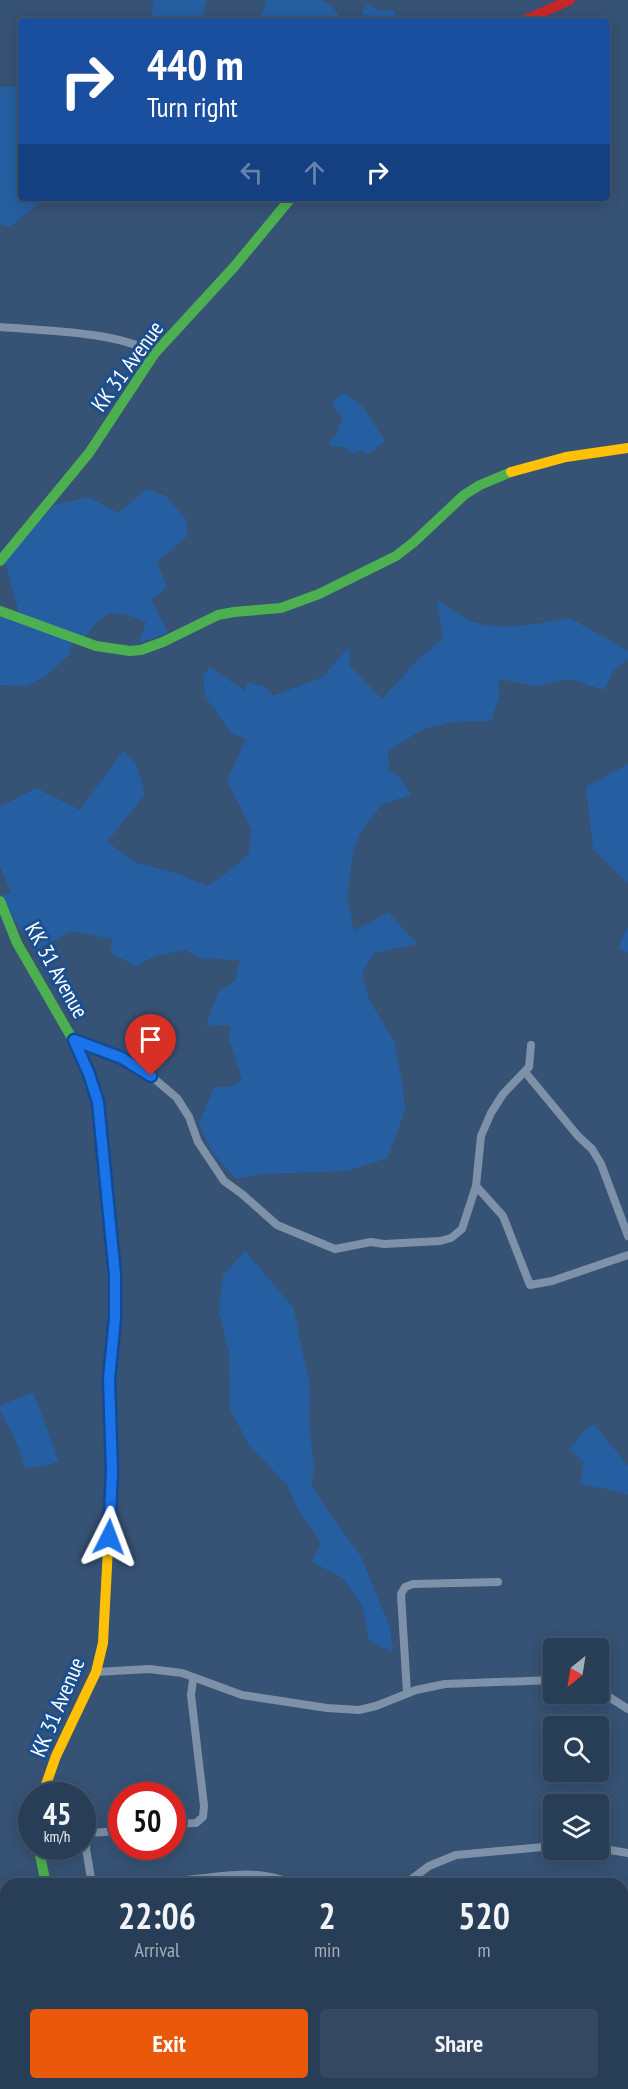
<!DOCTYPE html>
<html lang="en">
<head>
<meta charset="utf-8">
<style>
	body { margin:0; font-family:"PT Sans Narrow",sans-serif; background:#344961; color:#f1f3f6; height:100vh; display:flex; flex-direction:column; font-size:22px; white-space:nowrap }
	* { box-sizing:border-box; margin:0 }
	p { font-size:20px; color:#a5aeba }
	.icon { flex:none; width:33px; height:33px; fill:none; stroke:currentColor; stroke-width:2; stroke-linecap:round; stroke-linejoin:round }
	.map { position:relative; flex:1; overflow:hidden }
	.panel { position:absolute; left:0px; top:1878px; width:628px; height:212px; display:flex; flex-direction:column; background:#283e57; border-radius:18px 18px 0 0; box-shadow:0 3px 15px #0003,0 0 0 2px #44576d }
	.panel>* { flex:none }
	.top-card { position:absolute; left:18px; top:18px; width:592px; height:183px; border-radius:6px; box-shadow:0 3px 15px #0003,0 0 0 2px #44576d; background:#1a4fa0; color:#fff; overflow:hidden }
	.needle { width:39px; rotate:210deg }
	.controls { position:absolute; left:543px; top:1638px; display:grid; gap:12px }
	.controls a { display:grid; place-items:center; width:66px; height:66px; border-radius:6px; background:#283e57; box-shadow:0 3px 15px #0003,0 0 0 2px #44576d; font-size:30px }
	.speed { position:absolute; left:18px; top:1782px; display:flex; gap:12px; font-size:30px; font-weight:700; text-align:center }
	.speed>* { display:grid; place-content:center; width:78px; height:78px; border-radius:50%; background:#283e57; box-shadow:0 3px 15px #0003,0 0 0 2px #44576d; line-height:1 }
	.speed small { font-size:15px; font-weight:400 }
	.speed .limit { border:9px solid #d22; background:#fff; color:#111 }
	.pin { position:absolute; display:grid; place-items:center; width:51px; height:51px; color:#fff; margin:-62px -26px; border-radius:50% 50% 50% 0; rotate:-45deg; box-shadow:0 0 6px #0007 }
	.pin .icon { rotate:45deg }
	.me { position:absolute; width:66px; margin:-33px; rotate:3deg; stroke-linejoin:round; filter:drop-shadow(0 0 4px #0008) }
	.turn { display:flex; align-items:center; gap:21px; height:126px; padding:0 30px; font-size:27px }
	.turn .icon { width:78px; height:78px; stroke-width:2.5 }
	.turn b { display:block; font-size:42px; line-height:51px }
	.lanes { display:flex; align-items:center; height:57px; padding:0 30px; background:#0003; justify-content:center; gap:30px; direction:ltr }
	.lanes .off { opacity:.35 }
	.eta { display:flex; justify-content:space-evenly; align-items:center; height:102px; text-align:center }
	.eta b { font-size:36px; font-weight:800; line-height:42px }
	.action { display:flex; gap:12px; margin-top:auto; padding:12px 30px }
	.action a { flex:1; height:69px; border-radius:6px; background:#ea580c; color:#fff; font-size:24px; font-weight:800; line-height:69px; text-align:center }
	.action a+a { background:#344961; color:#f1f3f6 }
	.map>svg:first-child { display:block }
	.green { fill:#265fa1 }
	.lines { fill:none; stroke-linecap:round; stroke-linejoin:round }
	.street { stroke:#7d92a8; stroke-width:8 }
	.fast { stroke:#4caf50; stroke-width:10 }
	.slow { stroke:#ffc107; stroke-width:10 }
	.jam { stroke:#c62828; stroke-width:10 }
	.route-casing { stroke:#114b97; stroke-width:15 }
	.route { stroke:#1a73e8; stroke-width:10 }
	.labels { text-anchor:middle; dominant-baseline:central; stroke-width:6; stroke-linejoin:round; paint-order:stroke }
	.street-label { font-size:22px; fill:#fff; stroke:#1b4f8f }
</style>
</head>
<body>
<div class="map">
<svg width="628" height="2089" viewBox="0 0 628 2089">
	<rect width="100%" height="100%" fill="#365274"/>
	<g class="green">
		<polygon points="154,0 206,0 203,14 216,21 150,21"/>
		<polygon points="266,0 321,0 334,8 341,21 260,21"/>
		<polygon points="366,3 381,11 391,9 396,13 391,21 376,21 376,16 362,15"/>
		<polygon points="21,79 21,198 42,198 41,201 10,227 0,224 0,87 19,87"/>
		<polygon points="345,393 362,406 385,441 367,455 362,450 350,453 345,447 330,446 330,441 337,433 343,419 332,405 338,397"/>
		<path d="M147,489L166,496L186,519L187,536L157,562L167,587L152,600L168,633L139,643L146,622C109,608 107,609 83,640L19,613L5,562L24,537L55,505L88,497L118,513Z"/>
		<path d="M437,600C448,607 458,615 469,620C495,633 543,623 570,618L628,651V659L614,670L604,690L570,679L536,686L498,679L499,698L491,721L452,722L423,729L388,751L389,770L400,778L411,795L382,804L360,833L353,853L347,897L354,931L388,912L417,944L374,953L362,974L370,1002L394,1040L402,1083L405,1110L388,1158L346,1171L261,1174L236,1179L212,1152L199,1124L214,1087H231L242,1079L229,1040L230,1025L206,1026L218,992L235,981L240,960L199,958L185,950L156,956L135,966L111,953L112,939L72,931L35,950L0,899V896L11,893L0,866V807L36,788L80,810L123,751L136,764L145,794L107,842L137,863L177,873L207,886L225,874L248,855L252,830L227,781L246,739L231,733L205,696L203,676L210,667L245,691L247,682L266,687L273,696L323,677L349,647L350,666L382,699L417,661L443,638Z"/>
		<polygon points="0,614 72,641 70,654 46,676 27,686 0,685"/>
		<polygon points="628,764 628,883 593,848 586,787"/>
		<polygon points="628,926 628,953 618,948"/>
		<polygon points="245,1251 293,1307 310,1386 309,1421 314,1470 311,1484 332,1517 360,1555 390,1627 393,1653 369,1640 363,1607 343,1578 312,1562 321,1543 297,1508 287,1485 249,1445 230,1409 229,1354 219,1312 223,1275"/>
		<polygon points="33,1392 59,1461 45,1466 25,1468 15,1439 0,1411 0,1406"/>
		<polygon points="594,1424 628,1466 628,1495 625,1493 580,1484 584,1463 570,1449 584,1431"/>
	</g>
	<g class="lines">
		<g class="street">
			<path d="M0,327C47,331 113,331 155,353"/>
			<polyline points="73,1040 122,1058 151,1076 177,1098 189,1117 198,1142 224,1181 242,1194 277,1225 335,1249 371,1242 384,1244 440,1241 451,1238 462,1229 476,1186 481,1136 491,1113 503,1094 529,1067 531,1045"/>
			<polyline points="525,1072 578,1136 592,1149 601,1164 628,1236"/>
			<polyline points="476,1186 503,1216 530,1285 552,1281 628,1255"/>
			<polyline points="96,1672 149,1669 182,1673 242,1695 327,1708 359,1710 376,1706 416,1690 445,1684 554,1680"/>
			<polyline points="598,1690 628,1709"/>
			<polyline points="407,1693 401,1594 405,1587 413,1584 498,1582"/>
			<polyline points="172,1824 196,1823 203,1817 204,1806 191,1695 193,1680"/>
			<polyline points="598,1848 628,1853"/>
			<polyline points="92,1884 86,1849 87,1833 122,1831"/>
			<path d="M153,1884C170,1881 187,1880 204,1878C239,1874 261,1871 295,1884"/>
			<polyline points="405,1884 429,1866 456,1855 554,1846"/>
			<polyline points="622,2026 628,2030"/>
			<polyline points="343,2088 367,2084"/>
		</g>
		<g class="fast">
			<polyline points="0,561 89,453 155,353 234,267 291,198"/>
			<polyline points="0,611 96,646 130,651 141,650 163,642 218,615 234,612 281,608 319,594 396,556 414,542 464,495 480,485 511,472"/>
			<polyline points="0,901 17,943 73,1040 89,1074 98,1102 115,1275 113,1334"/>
			<polyline points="38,1846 46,1884"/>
		</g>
		<g class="slow">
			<polyline points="511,472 566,457 628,448"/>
			<polyline points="42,1796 56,1756 96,1672 103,1643 112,1471 109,1379 113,1334"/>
		</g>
		<g class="jam">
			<polyline points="523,21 570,0"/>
			<polyline points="152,2084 160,2089"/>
		</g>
	</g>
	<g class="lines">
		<g class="route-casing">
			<polyline id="route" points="109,1537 112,1471 109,1379 115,1318 115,1275 98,1102 89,1074 74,1040 122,1058 151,1076"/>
		</g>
		<use href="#route" class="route"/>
	</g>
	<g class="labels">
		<g class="street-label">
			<text transform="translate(127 366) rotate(-54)">KK 31 Avenue</text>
			<text transform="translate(57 970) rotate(61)">KK 31 Avenue</text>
			<text transform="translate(57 1707) rotate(-67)">KK 31 Avenue</text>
		</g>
	</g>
</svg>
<div class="controls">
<a><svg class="needle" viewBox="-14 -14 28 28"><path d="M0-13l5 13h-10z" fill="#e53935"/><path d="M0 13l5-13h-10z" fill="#a5aeba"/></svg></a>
<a><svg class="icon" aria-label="search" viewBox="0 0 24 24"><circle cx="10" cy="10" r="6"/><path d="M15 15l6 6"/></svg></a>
<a><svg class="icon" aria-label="layers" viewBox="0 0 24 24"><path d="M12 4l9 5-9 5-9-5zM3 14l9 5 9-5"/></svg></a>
</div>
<div class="speed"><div>45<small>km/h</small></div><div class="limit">50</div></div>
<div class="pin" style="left:151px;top:1076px;background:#d93025"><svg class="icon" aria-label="arrive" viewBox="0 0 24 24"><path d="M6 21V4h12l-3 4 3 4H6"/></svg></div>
<svg class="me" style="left:109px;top:1537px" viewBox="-20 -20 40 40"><path d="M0-17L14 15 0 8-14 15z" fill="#1a73e8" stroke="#fff" stroke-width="4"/></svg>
<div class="top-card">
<div class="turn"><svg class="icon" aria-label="right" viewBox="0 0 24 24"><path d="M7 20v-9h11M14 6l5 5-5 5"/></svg><div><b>440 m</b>Turn right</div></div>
<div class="lanes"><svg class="icon off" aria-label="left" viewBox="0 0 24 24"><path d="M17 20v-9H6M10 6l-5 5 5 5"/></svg><svg class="icon off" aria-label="ahead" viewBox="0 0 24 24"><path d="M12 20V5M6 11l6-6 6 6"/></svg><svg class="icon" aria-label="right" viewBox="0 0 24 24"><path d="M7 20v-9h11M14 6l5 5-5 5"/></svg></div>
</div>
<section class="panel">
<div class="eta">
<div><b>22:06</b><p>Arrival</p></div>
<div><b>2</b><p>min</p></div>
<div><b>520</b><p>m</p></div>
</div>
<div class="action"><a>Exit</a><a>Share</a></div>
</section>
</div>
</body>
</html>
